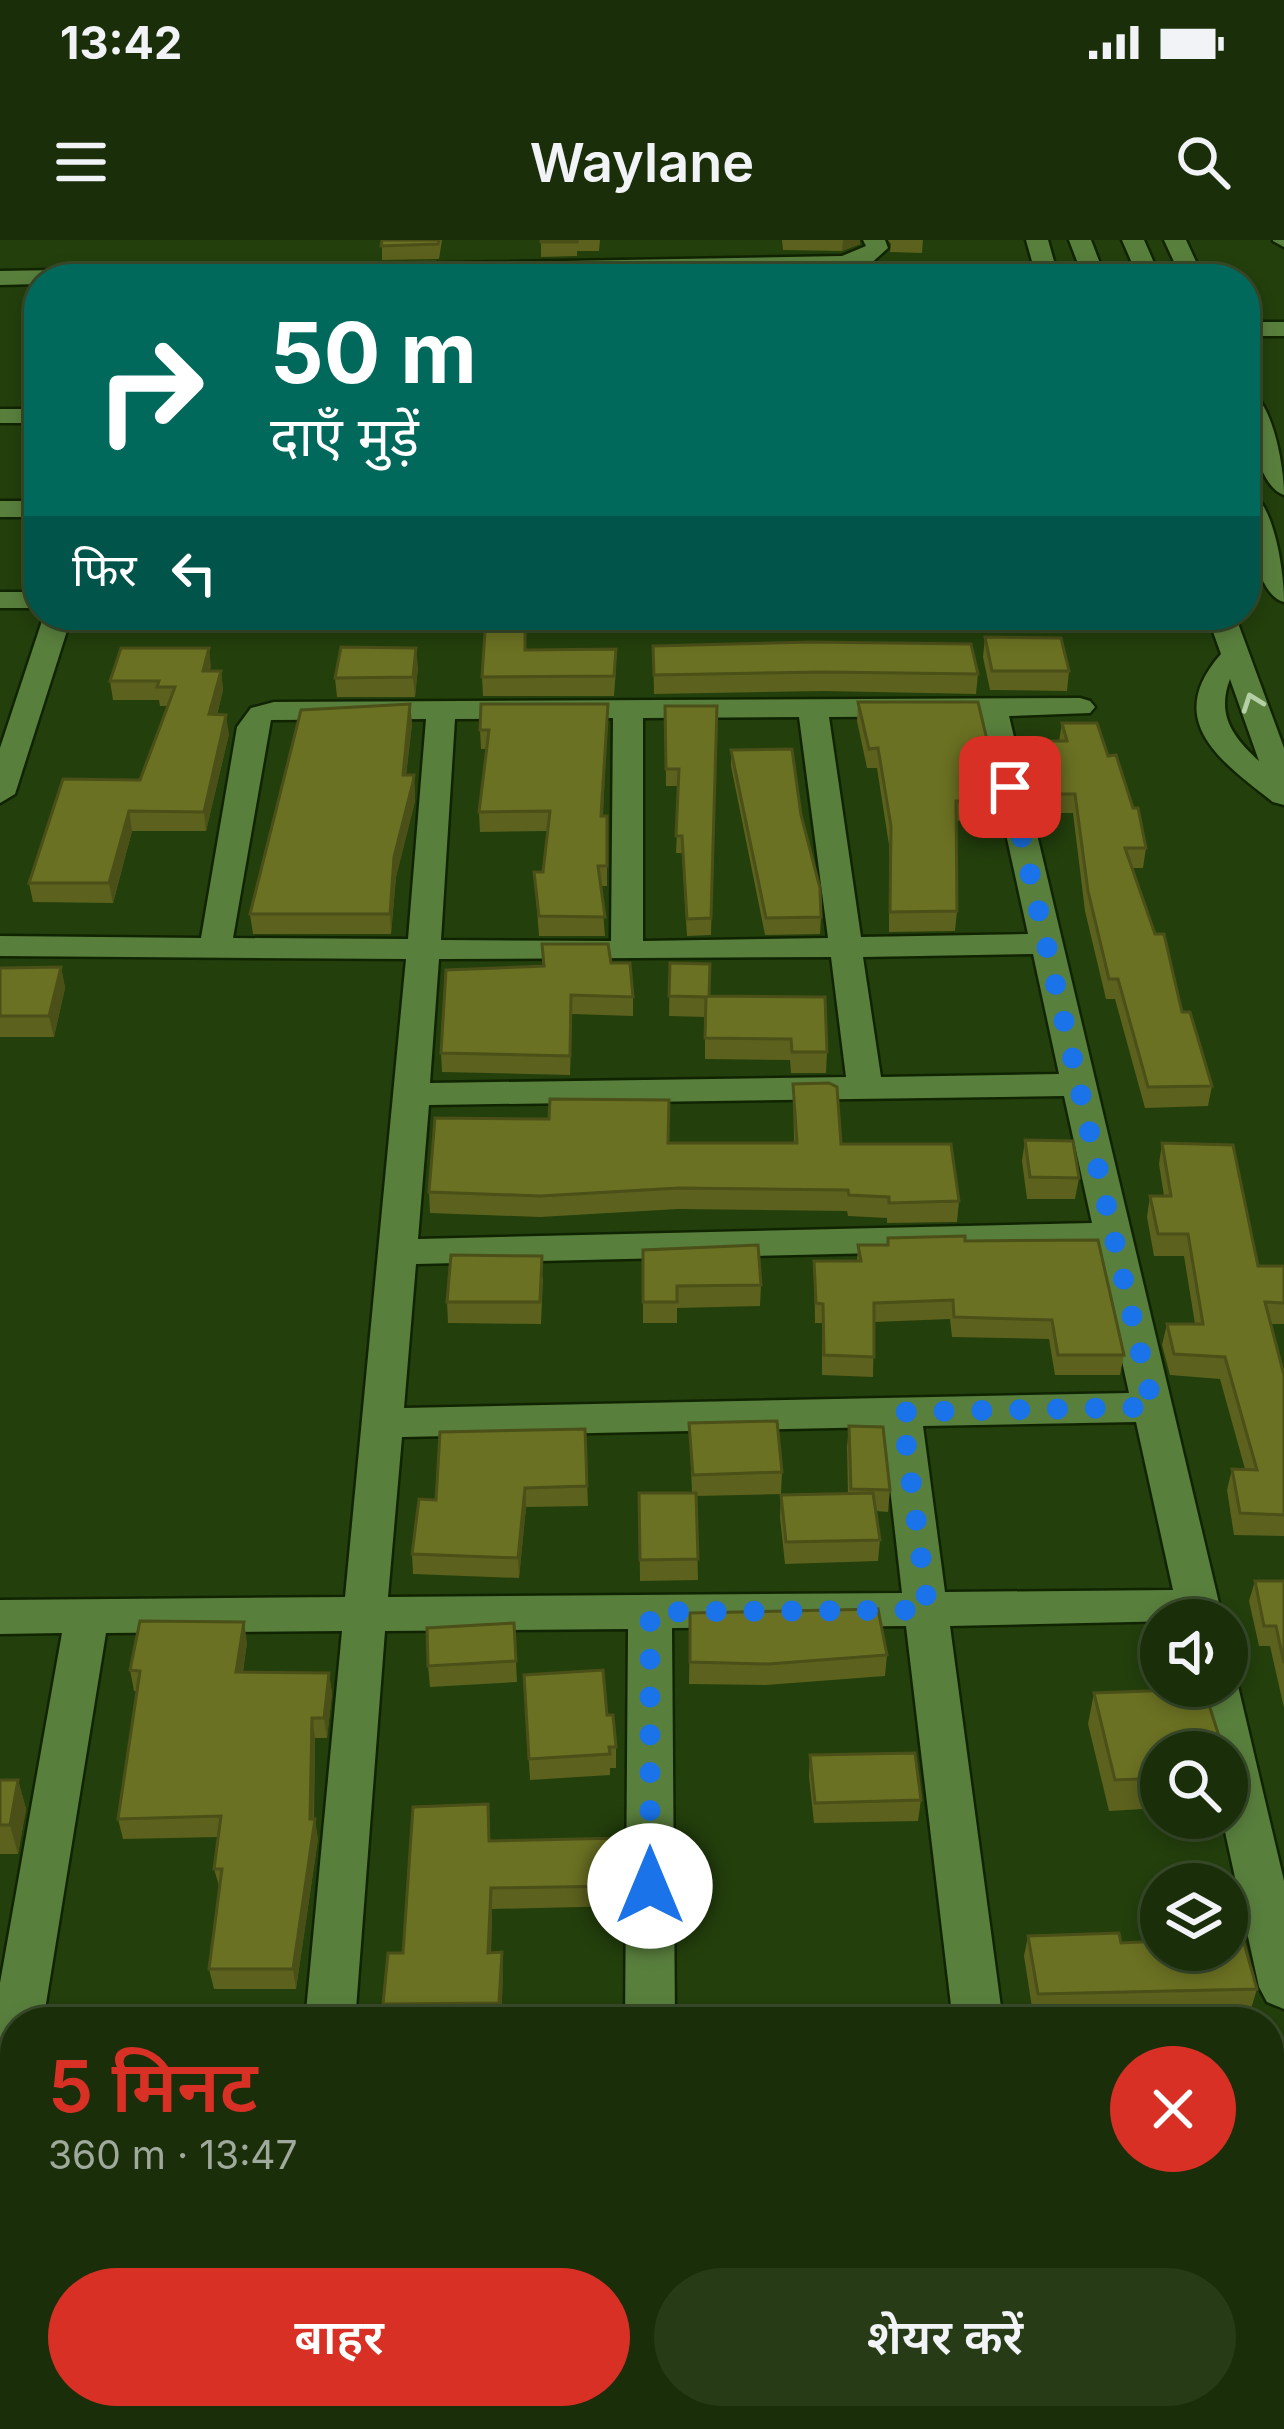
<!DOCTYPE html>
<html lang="hi">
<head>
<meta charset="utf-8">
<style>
	body { margin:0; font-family:Inter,"Noto Sans Devanagari",sans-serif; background:#273b17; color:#f1f3f6; height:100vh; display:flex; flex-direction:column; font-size:45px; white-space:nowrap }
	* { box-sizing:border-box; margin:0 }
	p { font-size:39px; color:#9fa99c }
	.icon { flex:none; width:66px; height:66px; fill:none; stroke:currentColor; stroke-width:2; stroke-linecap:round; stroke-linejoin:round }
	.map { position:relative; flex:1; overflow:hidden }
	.details { position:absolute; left:0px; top:1767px; width:1284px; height:423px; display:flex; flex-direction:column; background:#1a2f09; border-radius:48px 48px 0 0; box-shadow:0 6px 18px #0003,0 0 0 3px #384a2a }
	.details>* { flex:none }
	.guide { position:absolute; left:24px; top:24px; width:1236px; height:366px; border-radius:48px; box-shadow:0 6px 18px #0003,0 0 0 3px #384a2a; background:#00695c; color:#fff; overflow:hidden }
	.tools { position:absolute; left:1140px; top:1359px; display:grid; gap:24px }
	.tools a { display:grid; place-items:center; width:108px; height:108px; border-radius:50%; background:#1a2f09; box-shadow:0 6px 18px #0003,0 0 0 3px #384a2a; font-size:60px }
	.pin { position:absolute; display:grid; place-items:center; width:102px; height:102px; color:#fff; margin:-51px; border-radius:24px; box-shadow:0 6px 18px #0006 }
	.me { position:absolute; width:132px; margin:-66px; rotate:0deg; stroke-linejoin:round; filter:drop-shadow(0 0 9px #0008) }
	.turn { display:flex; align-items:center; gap:42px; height:252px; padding:0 48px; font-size:54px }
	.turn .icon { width:156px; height:156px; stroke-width:2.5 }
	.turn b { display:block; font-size:84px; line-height:102px }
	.then { display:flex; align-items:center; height:114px; padding:0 48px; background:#0003; gap:24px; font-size:45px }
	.round { display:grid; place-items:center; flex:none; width:126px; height:126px; border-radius:63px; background:#273b17 }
	.head { display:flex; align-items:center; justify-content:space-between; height:204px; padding:0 48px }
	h1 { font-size:72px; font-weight:600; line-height:90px; color:#d93025 }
	.cta { display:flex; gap:24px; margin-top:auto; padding:24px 48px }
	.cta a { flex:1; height:138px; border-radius:72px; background:#d93025; color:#fff; font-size:48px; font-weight:600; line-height:138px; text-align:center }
	.cta a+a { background:#273b17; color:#f1f3f6 }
	.status { display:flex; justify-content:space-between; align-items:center; height:84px; padding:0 60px; background:#1a2f09; direction:ltr }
	.status svg { height:33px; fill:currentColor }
	header { display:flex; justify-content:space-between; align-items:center; height:156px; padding:0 48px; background:#1a2f09; font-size:54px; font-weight:600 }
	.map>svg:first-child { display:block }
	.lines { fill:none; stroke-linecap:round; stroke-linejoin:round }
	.minor-casing { stroke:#112402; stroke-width:5 }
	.minor { fill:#597f3d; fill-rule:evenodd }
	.wall { fill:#5c611d }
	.shaded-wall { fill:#4b4f18 }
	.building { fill:#6b7122; stroke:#4b4f18; stroke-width:3 }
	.oneway { stroke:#b5d0a4 }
	.route { stroke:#1a73e8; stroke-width:21; stroke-dasharray:0 37.8 }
</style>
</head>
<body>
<div class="status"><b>13:42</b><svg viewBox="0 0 49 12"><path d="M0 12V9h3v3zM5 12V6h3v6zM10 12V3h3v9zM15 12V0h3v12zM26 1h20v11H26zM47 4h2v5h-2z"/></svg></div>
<header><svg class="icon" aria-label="menu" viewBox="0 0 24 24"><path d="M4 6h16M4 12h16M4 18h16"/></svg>Waylane<svg class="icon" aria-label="search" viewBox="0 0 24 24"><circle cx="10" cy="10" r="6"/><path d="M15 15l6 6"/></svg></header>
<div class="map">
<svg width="1284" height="2189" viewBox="0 0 1284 2189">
	<rect width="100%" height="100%" fill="#233f0c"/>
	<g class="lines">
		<g class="minor-casing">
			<g id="minor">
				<polygon points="863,0 885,0 888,8 868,26 842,30 39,39 39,44 0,45 0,31 842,16 866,6"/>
				<polygon points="1026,0 1048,0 1059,39 1037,39"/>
				<polygon points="1069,0 1091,0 1106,39 1084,39"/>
				<polygon points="1122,0 1144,0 1161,39 1139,39"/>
				<polygon points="1164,0 1186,0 1204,39 1182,39"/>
				<polygon points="1284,0 1284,7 1273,1 1273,0"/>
				<rect x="1245" y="82" width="39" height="14"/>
				<path d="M1245,148C1273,158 1284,228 1284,255C1256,246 1245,174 1245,148Z"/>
				<rect x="0" y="169" width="39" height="14"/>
				<path d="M1245,249C1275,258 1284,335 1284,362C1254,355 1245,276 1245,249Z"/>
				<rect x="0" y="261" width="39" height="16"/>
				<rect x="0" y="352" width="39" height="16"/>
				<polygon points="44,375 72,375 15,554 0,563 0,508"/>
				<path d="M1207,375H1235L1284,508V565L1273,562C1219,520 1163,480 1221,414ZM1230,439L1259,521C1233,497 1216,475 1230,439Z"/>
				<path d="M1080,458L1090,461L1095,467L1090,473L1009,476L1223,1380L950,1386L1003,1782H953L906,1386L672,1388L675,1782H625L628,1389L385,1391L355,1782H305L342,1391L106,1393L43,1782H15V1905L0,1911V1743L62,1393L0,1394V1360L345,1357L406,719L0,716V696L201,698L237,487L251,468L274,462ZM980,476L1028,694L861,697L829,477ZM799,477L828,698L643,701V478ZM613,478L611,701L441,700L455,479ZM426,479L408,699L233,698L271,480ZM1033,714L1059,834L881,837L863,717ZM831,717L846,837L430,843L439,719ZM1064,856L1092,983L418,999L429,865ZM1097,1008L1129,1153L404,1168L416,1024ZM1136,1182L1173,1350L945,1352L923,1186ZM883,1187L902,1353L388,1357L402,1197Z"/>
				<polygon points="1227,1432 1238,1446 1284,1641 1284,1769 1267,1762 1259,1747 1222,1578 1227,1578 1227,1512 1208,1512 1194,1446 1227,1446"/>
				<polygon points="271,2175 327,2175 326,2189 270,2189"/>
				<rect x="622" y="2175" width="56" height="14"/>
				<polygon points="999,2175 1055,2175 1056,2189 1000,2189"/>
			</g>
		</g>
		<use href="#minor" class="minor"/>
	</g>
	<g class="wall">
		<polygon points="382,0 442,0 439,19 382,20"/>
		<polygon points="541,0 600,0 599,11 577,11 577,16 541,17"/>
		<polygon points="782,0 860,0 860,4 842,11 783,10"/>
		<polygon points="888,0 923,0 922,13 890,12 891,4"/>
		<polygon points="985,397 1069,431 1067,451 990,450 983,417"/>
		<polygon points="653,406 978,434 976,454 823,451 654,454"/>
		<polygon points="209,408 210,431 221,431 223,450 217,475 229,494 206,591 132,591 113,663 33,662 29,643 140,540 168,466 160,466 159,460 113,460 110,441"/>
		<polygon points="526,410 616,429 614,456 483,456 482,437"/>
		<polygon points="418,427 415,457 337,457 335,438"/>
		<polygon points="858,462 993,525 990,544 988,544 991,561 989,580 956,581 957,671 955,691 889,692 889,605 877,528 867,528 857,481"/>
		<polygon points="410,464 412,484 406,535 414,535 415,561 396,637 391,694 253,694 250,674"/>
		<polygon points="608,464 603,576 607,576 607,646 601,646 605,696 539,696 534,632 543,632 548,591 480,592 479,572 486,509 481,509 480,490"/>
		<polygon points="665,466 717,466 711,695 687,696 682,613 676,613 679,546 666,546"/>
		<polygon points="1062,483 1108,516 1146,608 1143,628 1132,628 1182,772 1212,846 1208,866 1145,868 1115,759 1106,759 1085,671 1073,573 1058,573 1042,520 1045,501 1059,501"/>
		<polygon points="731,510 801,575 821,677 820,694 765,695 731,526"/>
		<polygon points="542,704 611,723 633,757 633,776 572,774 570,835 442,832 441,813 543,726"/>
		<polygon points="670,723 709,756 827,812 826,833 791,833 790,820 705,819 705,777 669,776"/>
		<polygon points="61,727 65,748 54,797 0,797 0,728"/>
		<polygon points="793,844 841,904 959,961 957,982 887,983 887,978 848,976 847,971 678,969 540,977 430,973 429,952 668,903 794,903"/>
		<polygon points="1025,900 1079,938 1075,959 1027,959 1022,921"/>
		<polygon points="1162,903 1258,1026 1284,1026 1284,1084 1270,1084 1284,1135 1284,1296 1234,1295 1227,1250 1232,1229 1245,1229 1220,1139 1170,1135 1162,1105 1167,1084 1195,1084 1184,1016 1154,1016 1147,977 1150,956 1164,956 1159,924"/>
		<polygon points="965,1001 1124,1115 1120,1135 1055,1135 1049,1099 952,1097 950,1079 874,1082 873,1137 822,1135 822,1083 815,1083 814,1021 857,1021 858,1005"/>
		<polygon points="643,1010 761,1045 760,1066 677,1068 677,1083 643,1083"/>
		<polygon points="543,1037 541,1084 448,1083 447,1062"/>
		<polygon points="689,1183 782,1232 781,1254 696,1256 698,1340 640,1341 639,1253 692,1253"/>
		<polygon points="849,1186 890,1250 888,1272 876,1271 880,1300 878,1321 785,1324 780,1277 781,1255 848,1254 847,1207"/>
		<polygon points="585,1189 588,1266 526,1267 519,1338 413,1334 412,1314 436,1260"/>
		<polygon points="1255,1341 1284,1341 1284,1468 1270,1406 1259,1406 1249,1361"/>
		<polygon points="690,1373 887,1415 885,1436 766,1445 689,1444"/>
		<polygon points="514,1383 517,1442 430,1447 428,1426"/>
		<polygon points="247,1402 243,1432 329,1433 332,1454 327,1498 315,1498 314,1579 318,1599 296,1749 214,1749 209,1729 220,1649 214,1629 219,1597 123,1599 118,1579 137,1451 134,1451 130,1430"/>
		<polygon points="524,1435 607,1475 616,1507 616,1528 610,1528 610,1535 530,1540"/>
		<polygon points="1094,1453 1161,1512 1161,1568 1109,1571 1088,1484"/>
		<polygon points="810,1515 921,1560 918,1581 814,1583 809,1536"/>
		<polygon points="0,1540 18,1540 26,1569 18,1614 0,1614"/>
		<polygon points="622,1598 621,1666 492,1669 491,1713 503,1733 501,1782 386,1782 383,1764 403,1713 490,1601"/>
		<polygon points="1028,1696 1121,1703 1257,1749 1251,1769 1033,1774 1024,1716"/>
		<rect x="1269" y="2057" width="15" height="86"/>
	</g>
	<g class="shaded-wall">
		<polygon points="843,0 860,0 860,4 842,11"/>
		<polygon points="209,408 211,427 206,450 203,431"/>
		<polygon points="416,408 418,427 415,457 413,437"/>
		<polygon points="221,431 223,450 212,493 209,474"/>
		<polygon points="410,464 412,484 404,554 403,535"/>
		<polygon points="608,464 608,483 601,595 601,576"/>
		<polygon points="226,475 229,494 206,591 204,572"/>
		<polygon points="414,535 415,561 396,637 391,694 390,674 394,617"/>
		<polygon points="129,571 132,591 113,663 109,643"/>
		<polygon points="61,727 65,748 54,797 49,776"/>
		<polygon points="525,1248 526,1267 519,1338 518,1318"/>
		<polygon points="244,1382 247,1402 240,1452 236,1432"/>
		<polygon points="329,1433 332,1454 327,1498 324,1478"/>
		<polygon points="312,1478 315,1498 313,1588 315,1579 318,1599 296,1749 293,1729 310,1579"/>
		<polygon points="18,1540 26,1569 18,1614 10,1585"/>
		<polygon points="491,1648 492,1669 490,1733 488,1713"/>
		<polygon points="502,1712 503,1733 501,1782 499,1763"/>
	</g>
	<g class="building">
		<polygon points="382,0 439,0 438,4 381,6"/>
		<rect x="541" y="0" width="36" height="2"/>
		<polygon points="435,22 433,39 374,39 377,23"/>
		<polygon points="486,375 525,375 525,410 616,409 614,436 482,437"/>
		<polygon points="985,397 1061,398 1069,431 992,431"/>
		<polygon points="811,402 971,404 978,434 824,432 654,435 653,406"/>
		<polygon points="341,407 416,408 413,437 335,438"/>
		<polygon points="121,408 209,408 203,431 221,431 209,474 226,475 204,572 129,571 109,643 29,643 63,539 140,540 175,447 157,447 159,441 110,441"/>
		<polygon points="858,462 978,462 993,525 984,525 991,561 956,561 957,671 890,672 891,586 878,508 869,509"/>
		<polygon points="410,464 403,535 414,535 413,542 394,617 390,674 250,674 301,470"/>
		<polygon points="481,464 608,464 601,576 607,576 607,626 598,626 605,677 539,676 534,632 543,632 550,571 479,572 489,490 480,490"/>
		<polygon points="665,466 717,466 711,678 687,679 682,596 676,596 679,529 666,529"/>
		<polygon points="1062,483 1097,483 1108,516 1116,515 1133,568 1138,568 1146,608 1125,608 1155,694 1164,694 1182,772 1190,772 1212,846 1148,847 1118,739 1109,739 1088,651 1075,554 1060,554 1045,501 1067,501"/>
		<polygon points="792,509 801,575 820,648 821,677 766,678 731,510"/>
		<polygon points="542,704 608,704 611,723 630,723 633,757 571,755 570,816 441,813 446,730 544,726"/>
		<polygon points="670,723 710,724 709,756 825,757 827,812 792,812 791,799 705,798 706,757 669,756"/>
		<polygon points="61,727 49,776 0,776 0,728"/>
		<polygon points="829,843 837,847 841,904 951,904 959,961 889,963 889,957 849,955 848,950 679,948 540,956 429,952 435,878 549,879 550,859 669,860 668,903 797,903 793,844"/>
		<polygon points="1025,900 1073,901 1079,938 1030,937"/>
		<polygon points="1162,903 1233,905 1258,1026 1284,1026 1284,1063 1265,1062 1284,1135 1284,1275 1240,1273 1232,1229 1257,1230 1225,1117 1174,1114 1167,1084 1203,1084 1188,994 1158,994 1150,956 1171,956"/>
		<polygon points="965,996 965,1001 1098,1000 1124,1115 1058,1115 1052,1080 954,1077 953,1060 874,1063 874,1117 824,1115 823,1064 816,1063 814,1021 861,1021 858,1005 888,1005 888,998"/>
		<polygon points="758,1005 761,1045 677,1046 677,1062 643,1062 643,1010"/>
		<polygon points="451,1015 542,1016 540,1062 447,1062"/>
		<polygon points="777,1181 782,1232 693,1235 689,1183"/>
		<polygon points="849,1186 883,1187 890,1250 851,1249"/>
		<polygon points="585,1189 587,1246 525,1248 518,1318 412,1314 419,1259 436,1260 440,1192"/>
		<polygon points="639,1253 696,1253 698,1319 640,1320"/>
		<polygon points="873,1253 880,1300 786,1302 781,1255"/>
		<polygon points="1255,1341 1284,1341 1284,1423 1276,1386 1264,1386"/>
		<polygon points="878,1369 887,1415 768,1424 690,1422 690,1373"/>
		<polygon points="140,1381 244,1382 236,1432 329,1433 324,1478 312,1478 310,1579 315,1579 293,1729 209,1729 222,1629 214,1629 221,1576 118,1579 140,1431 130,1430"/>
		<polygon points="514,1383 516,1421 428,1426 427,1388"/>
		<polygon points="603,1430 607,1475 613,1475 616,1507 609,1507 610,1514 529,1519 524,1435"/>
		<polygon points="1204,1449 1224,1512 1161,1512 1161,1538 1115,1540 1094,1453"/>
		<polygon points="915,1513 921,1560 815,1563 810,1515"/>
		<polygon points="0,1540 18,1540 10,1585 0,1585"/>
		<polygon points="488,1564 489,1601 622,1598 621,1646 491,1648 488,1713 502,1712 499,1763 383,1764 388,1713 403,1713 413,1567"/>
		<polygon points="1119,1693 1121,1703 1161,1701 1161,1710 1227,1710 1227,1697 1242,1696 1257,1749 1038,1754 1028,1696"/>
		<polygon points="542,1775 636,1777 636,1782 541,1782"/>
		<rect x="1269" y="2057" width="15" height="68"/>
		<polygon points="365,2175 620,2175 620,2189 364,2189"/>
	</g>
	<defs><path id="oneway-chevron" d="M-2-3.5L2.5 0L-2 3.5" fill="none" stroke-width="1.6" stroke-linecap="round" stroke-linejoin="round" transform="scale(3)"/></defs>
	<use class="oneway" href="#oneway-chevron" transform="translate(1252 462) rotate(-110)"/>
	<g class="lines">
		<polyline class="route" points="650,1646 650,1372 928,1370 902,1172 1153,1167 1010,547"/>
	</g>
</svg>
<div class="tools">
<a><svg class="icon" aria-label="sound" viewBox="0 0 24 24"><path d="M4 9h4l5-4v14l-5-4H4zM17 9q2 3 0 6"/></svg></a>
<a><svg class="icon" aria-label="search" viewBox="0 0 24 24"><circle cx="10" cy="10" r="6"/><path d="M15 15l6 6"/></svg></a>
<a><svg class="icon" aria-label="layers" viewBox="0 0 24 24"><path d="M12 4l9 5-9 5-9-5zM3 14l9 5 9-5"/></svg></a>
</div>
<div class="pin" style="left:1010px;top:547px;background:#d93025"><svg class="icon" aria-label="arrive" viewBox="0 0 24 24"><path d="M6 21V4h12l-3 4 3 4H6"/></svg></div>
<svg class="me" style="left:650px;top:1646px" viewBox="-20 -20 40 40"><circle r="19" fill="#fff"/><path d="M0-13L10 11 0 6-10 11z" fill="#1a73e8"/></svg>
<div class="guide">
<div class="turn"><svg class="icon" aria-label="right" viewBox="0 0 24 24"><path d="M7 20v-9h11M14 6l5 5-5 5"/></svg><div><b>50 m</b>दाएँ मुड़ें</div></div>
<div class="then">फिर<svg class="icon" aria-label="left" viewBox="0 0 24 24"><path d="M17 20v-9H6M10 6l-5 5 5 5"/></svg></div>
</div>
<section class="details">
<div class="head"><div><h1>5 मिनट</h1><p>360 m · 13:47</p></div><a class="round" style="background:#d93025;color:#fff"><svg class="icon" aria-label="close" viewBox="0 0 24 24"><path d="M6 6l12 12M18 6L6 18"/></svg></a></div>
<div class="cta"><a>बाहर</a><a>शेयर करें</a></div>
</section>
</div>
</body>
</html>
